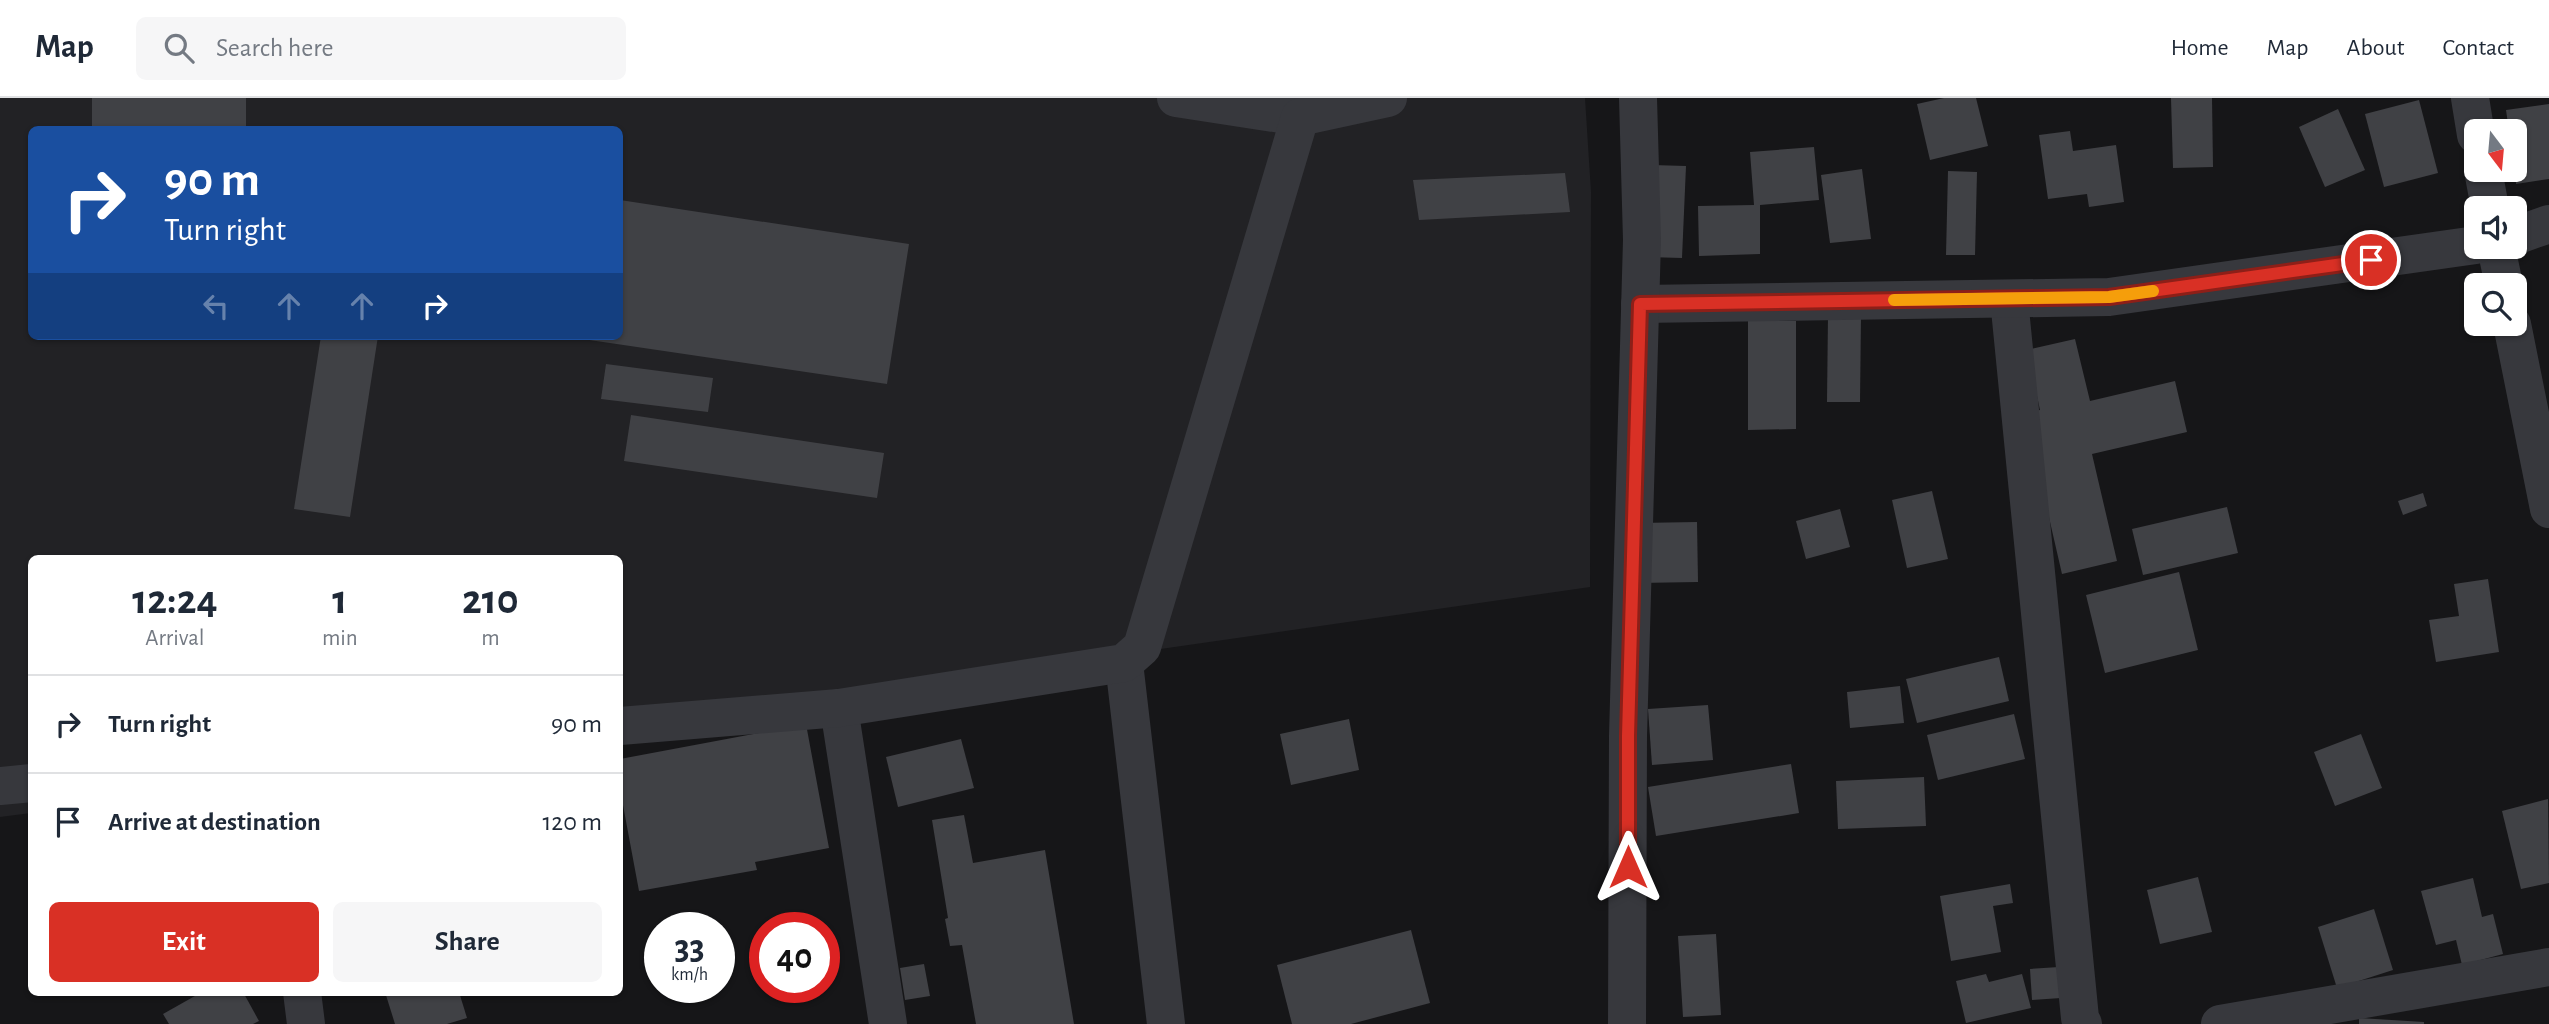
<!DOCTYPE html>
<html lang="en">
<head>
<meta charset="utf-8">
<style>
	body { margin:0; font-family:"Alegreya Sans",sans-serif; background:#f6f6f7; color:#1f2937; height:100vh; display:flex; flex-direction:column; font-size:26px; white-space:nowrap }
	* { box-sizing:border-box; margin:0 }
	p { font-size:23px; color:#747a83 }
	.icon { flex:none; width:38px; height:38px; fill:none; stroke:currentColor; stroke-width:2; stroke-linecap:round; stroke-linejoin:round }
	.map { position:relative; flex:1; overflow:hidden }
	.details { position:absolute; left:28px; top:457px; width:595px; height:441px; display:flex; flex-direction:column; background:#fff; border-radius:10px; box-shadow:0 2px 5px #0004 }
	.details>* { flex:none }
	.top-card { position:absolute; left:28px; top:28px; width:595px; height:214px; border-radius:10px; box-shadow:0 2px 5px #0004; background:#1a4fa0; color:#fff; overflow:hidden }
	.needle { width:46px; rotate:164deg }
	.fabs { position:absolute; left:2464px; top:21px; display:grid; gap:14px }
	.fabs a { display:grid; place-items:center; width:63px; height:63px; border-radius:10px; background:#fff; box-shadow:0 2px 5px #0004; font-size:35px }
	.speed { position:absolute; left:644px; top:814px; display:flex; gap:14px; font-size:35px; font-weight:700; text-align:center }
	.speed>* { display:grid; place-content:center; width:91px; height:91px; border-radius:50%; background:#fff; box-shadow:0 2px 5px #0004; line-height:1 }
	.speed small { font-size:18px; font-weight:400 }
	.speed .limit { border:10px solid #d22; background:#fff; color:#111 }
	.pin { position:absolute; display:grid; place-items:center; width:60px; height:60px; color:#fff; margin:-30px; border:4px solid #fff; border-radius:50%; box-shadow:0 2px 7px #0007 }
	.me { position:absolute; width:77px; margin:-38px; rotate:0deg; stroke-linejoin:round; filter:drop-shadow(0 0 5px #0008) }
	.turn { display:flex; align-items:center; gap:24px; height:147px; padding:0 21px; font-size:32px }
	.turn .icon { width:91px; height:91px; stroke-width:2.5 }
	.turn b { display:block; font-size:49px; line-height:60px }
	.lanes { display:flex; align-items:center; height:66px; padding:0 21px; background:#0003; justify-content:center; gap:35px; direction:ltr }
	.lanes .off { opacity:.35 }
	.eta { display:flex; justify-content:space-evenly; align-items:center; height:119px; text-align:center }
	.eta b { font-size:42px; font-weight:700; line-height:49px }
	.action { display:flex; gap:14px; margin-top:auto; padding:14px 21px }
	.action a { flex:1; height:80px; border-radius:10px; background:#d93025; color:#fff; font-size:28px; font-weight:700; line-height:80px; text-align:center }
	.action a+a { background:#f6f6f7; color:#1f2937 }
	ul { padding:0; list-style:none }
	li { display:flex; align-items:center; gap:21px; height:98px; padding:0 21px; border-top:2px solid #e0e1e3 }
	li div { flex:1 }
	li b { display:block; font-size:26px }
	li em { font-style:normal }
	header { display:flex; align-items:center; gap:42px; box-sizing:border-box; height:98px; padding:0 35px; background:#fff; border-bottom:2px solid #e0e1e3 }
	header strong { font-size:33px }
	nav { display:flex; gap:38px; margin-inline-start:auto; font-size:24px }
	.search { width:490px; height:63px; background:#f6f6f7; display:flex; align-items:center; gap:18px; box-sizing:border-box; padding:0 24px; border-radius:10px; color:#747a83; font-size:26px }
	.map>svg:first-child { display:block }
	.built { fill:#222225; fill-rule:evenodd }
	.building { fill:#404145 }
	.lines { fill:none; stroke-linecap:round; stroke-linejoin:round }
	.minor { stroke:#37383d; stroke-width:38 }
	.route-casing { stroke:#8d1f18; stroke-width:18 }
	.route { stroke:#d93025; stroke-width:12 }
	.slow { stroke:#f59e0b; stroke-width:12 }
</style>
</head>
<body>
<header>
<strong>Map</strong>
<div class="search"><svg class="icon" aria-label="search" viewBox="0 0 24 24"><circle cx="10" cy="10" r="6"/><path d="M15 15l6 6"/></svg>Search here</div>
<nav><a>Home</a><a>Map</a><a>About</a><a>Contact</a></nav>
</header>
<div class="map">
<svg width="2549" height="926" viewBox="0 0 2549 926">
	<rect width="100%" height="100%" fill="#161618"/>
	<path class="built" d="M0,0H1585L1591,94L1590,489L620,629V460H32L31,715L0,719ZM32,32H620V238H32Z"/>
	<g class="building">
		<rect x="92" y="0" width="154" height="32"/>
		<polygon points="1944,0 1976,0 1988,48 1930,62 1917,6"/>
		<polygon points="2171,0 2212,0 2213,69 2173,70"/>
		<polygon points="2419,2 2438,75 2384,89 2365,16"/>
		<polygon points="2549,6 2549,81 2516,86 2515,33 2509,33 2506,12"/>
		<polygon points="2338,11 2365,72 2325,89 2299,29"/>
		<polygon points="2070,33 2073,53 2116,47 2124,104 2089,109 2087,96 2048,101 2039,37"/>
		<polygon points="1814,49 1819,102 1760,107 1760,156 1699,158 1698,108 1754,107 1750,54"/>
		<polygon points="1652,67 1686,68 1682,160 1647,159"/>
		<polygon points="1862,71 1871,141 1830,145 1821,77"/>
		<polygon points="1948,73 1977,74 1975,157 1946,157"/>
		<polygon points="1565,75 1570,114 1419,122 1413,82"/>
		<polygon points="620,102 909,146 887,286 576,240 620,238"/>
		<polygon points="1828,217 1861,217 1860,304 1827,304"/>
		<polygon points="1748,223 1796,223 1796,331 1748,332"/>
		<polygon points="321,238 378,238 350,419 294,411"/>
		<polygon points="2075,241 2090,303 2175,283 2187,334 2092,356 2117,463 2062,476 2025,315 2040,312 2027,252"/>
		<polygon points="606,266 713,280 708,314 601,301"/>
		<polygon points="631,317 884,355 877,400 624,363"/>
		<polygon points="1932,393 1948,461 1907,470 1892,402"/>
		<polygon points="2423,395 2427,408 2403,417 2398,403"/>
		<polygon points="2227,409 2238,455 2143,477 2132,431"/>
		<polygon points="1840,411 1850,449 1806,461 1796,423"/>
		<polygon points="1697,424 1698,484 1638,485 1638,425"/>
		<polygon points="2179,474 2198,552 2105,575 2086,497"/>
		<polygon points="2488,481 2499,554 2436,564 2429,522 2459,518 2454,486"/>
		<polygon points="1999,559 2009,603 1917,625 1906,581"/>
		<polygon points="1900,588 1904,625 1850,630 1847,594"/>
		<polygon points="1708,607 1713,662 1652,667 1648,611"/>
		<polygon points="2014,616 2025,661 1938,682 1927,637"/>
		<polygon points="1349,621 1359,672 1291,687 1280,636"/>
		<polygon points="806,626 829,750 755,764 757,772 639,793 620,691 620,661"/>
		<polygon points="2361,636 2382,690 2335,708 2314,654"/>
		<polygon points="961,641 974,690 898,709 886,659"/>
		<polygon points="1791,666 1799,715 1656,738 1648,689"/>
		<polygon points="1924,679 1926,728 1838,731 1836,683"/>
		<polygon points="2548,701 2549,785 2521,791 2502,713"/>
		<polygon points="964,717 973,765 1045,752 1074,926 976,926 962,847 950,848 945,821 948,820 932,722"/>
		<polygon points="2198,779 2212,834 2160,846 2147,792"/>
		<polygon points="2473,780 2482,819 2493,816 2503,856 2462,867 2456,842 2436,847 2421,793"/>
		<polygon points="2010,786 2013,805 1993,808 2001,854 1951,863 1940,798"/>
		<polygon points="2374,811 2393,872 2337,890 2318,829"/>
		<polygon points="1411,832 1430,905 1351,926 1292,926 1277,867"/>
		<polygon points="1716,836 1721,917 1683,919 1678,838"/>
		<polygon points="924,866 930,898 905,902 900,870"/>
		<polygon points="2059,869 2061,900 2032,902 2030,871"/>
		<polygon points="1986,876 1989,884 2022,876 2031,910 1966,925 1956,883"/>
		<polygon points="202,894 243,894 259,923 253,926 169,926 163,916"/>
		<polygon points="385,894 459,894 467,920 447,926 395,926"/>
		<polygon points="2359,920 2424,924 2424,926 2359,926"/>
	</g>
	<g class="lines">
		<g class="minor">
			<polyline points="1176,0 1300,19"/>
			<polyline points="2470,0 2476,37"/>
			<polyline points="2483,72 2490,110"/>
			<polyline points="2515,138 2549,126"/>
			<polyline points="2496,149 2504,187"/>
			<polyline points="2009,201 2080,920 2083,926"/>
			<polyline points="1640,206 2109,199 2476,147"/>
			<polyline points="2512,226 2549,411"/>
			<polyline points="1124,565 1166,926"/>
			<polyline points="839,610 888,926"/>
			<polyline points="620,628 839,610 1124,565 1142,549 1300,19 1388,0"/>
			<polyline points="0,688 32,685"/>
			<polyline points="302,894 306,926"/>
			<polyline points="1627,926 1628,638 1642,142 1638,0"/>
			<polyline points="2220,926 2549,869"/>
		</g>
	</g>
	<g class="lines">
		<g class="route-casing">
			<polyline id="route" points="1628,769 1628,638 1640,206 2109,199 2371,162"/>
		</g>
		<use href="#route" class="route"/>
		<polyline class="slow" points="1894,202 2109,199 2153,193"/>
	</g>
</svg>
<div class="fabs">
<a><svg class="needle" viewBox="-14 -14 28 28"><path d="M0-13l5 13h-10z" fill="#e53935"/><path d="M0 13l5-13h-10z" fill="#747a83"/></svg></a>
<a><svg class="icon" aria-label="sound" viewBox="0 0 24 24"><path d="M4 9h4l5-4v14l-5-4H4zM17 9q2 3 0 6"/></svg></a>
<a><svg class="icon" aria-label="search" viewBox="0 0 24 24"><circle cx="10" cy="10" r="6"/><path d="M15 15l6 6"/></svg></a>
</div>
<div class="speed"><div>33<small>km/h</small></div><div class="limit">40</div></div>
<div class="pin" style="left:2371px;top:162px;background:#d93025"><svg class="icon" aria-label="arrive" viewBox="0 0 24 24"><path d="M6 21V4h12l-3 4 3 4H6"/></svg></div>
<svg class="me" style="left:1628px;top:769px" viewBox="-20 -20 40 40"><path d="M0-17L14 15 0 8-14 15z" fill="#d93025" stroke="#fff" stroke-width="4"/></svg>
<div class="top-card">
<div class="turn"><svg class="icon" aria-label="right" viewBox="0 0 24 24"><path d="M7 20v-9h11M14 6l5 5-5 5"/></svg><div><b>90 m</b>Turn right</div></div>
<div class="lanes"><svg class="icon off" aria-label="left" viewBox="0 0 24 24"><path d="M17 20v-9H6M10 6l-5 5 5 5"/></svg><svg class="icon off" aria-label="ahead" viewBox="0 0 24 24"><path d="M12 20V5M6 11l6-6 6 6"/></svg><svg class="icon off" aria-label="ahead" viewBox="0 0 24 24"><path d="M12 20V5M6 11l6-6 6 6"/></svg><svg class="icon" aria-label="right" viewBox="0 0 24 24"><path d="M7 20v-9h11M14 6l5 5-5 5"/></svg></div>
</div>
<section class="details">
<div class="eta">
<div><b>12:24</b><p>Arrival</p></div>
<div><b>1</b><p>min</p></div>
<div><b>210</b><p>m</p></div>
</div>
<ul>
<li><svg class="icon" aria-label="right" viewBox="0 0 24 24"><path d="M7 20v-9h11M14 6l5 5-5 5"/></svg><div><b>Turn right</b></div><em>90 m</em></li>
<li><svg class="icon" aria-label="arrive" viewBox="0 0 24 24"><path d="M6 21V4h12l-3 4 3 4H6"/></svg><div><b>Arrive at destination</b></div><em>120 m</em></li>
</ul>
<div class="action"><a>Exit</a><a>Share</a></div>
</section>
</div>
</body>
</html>
